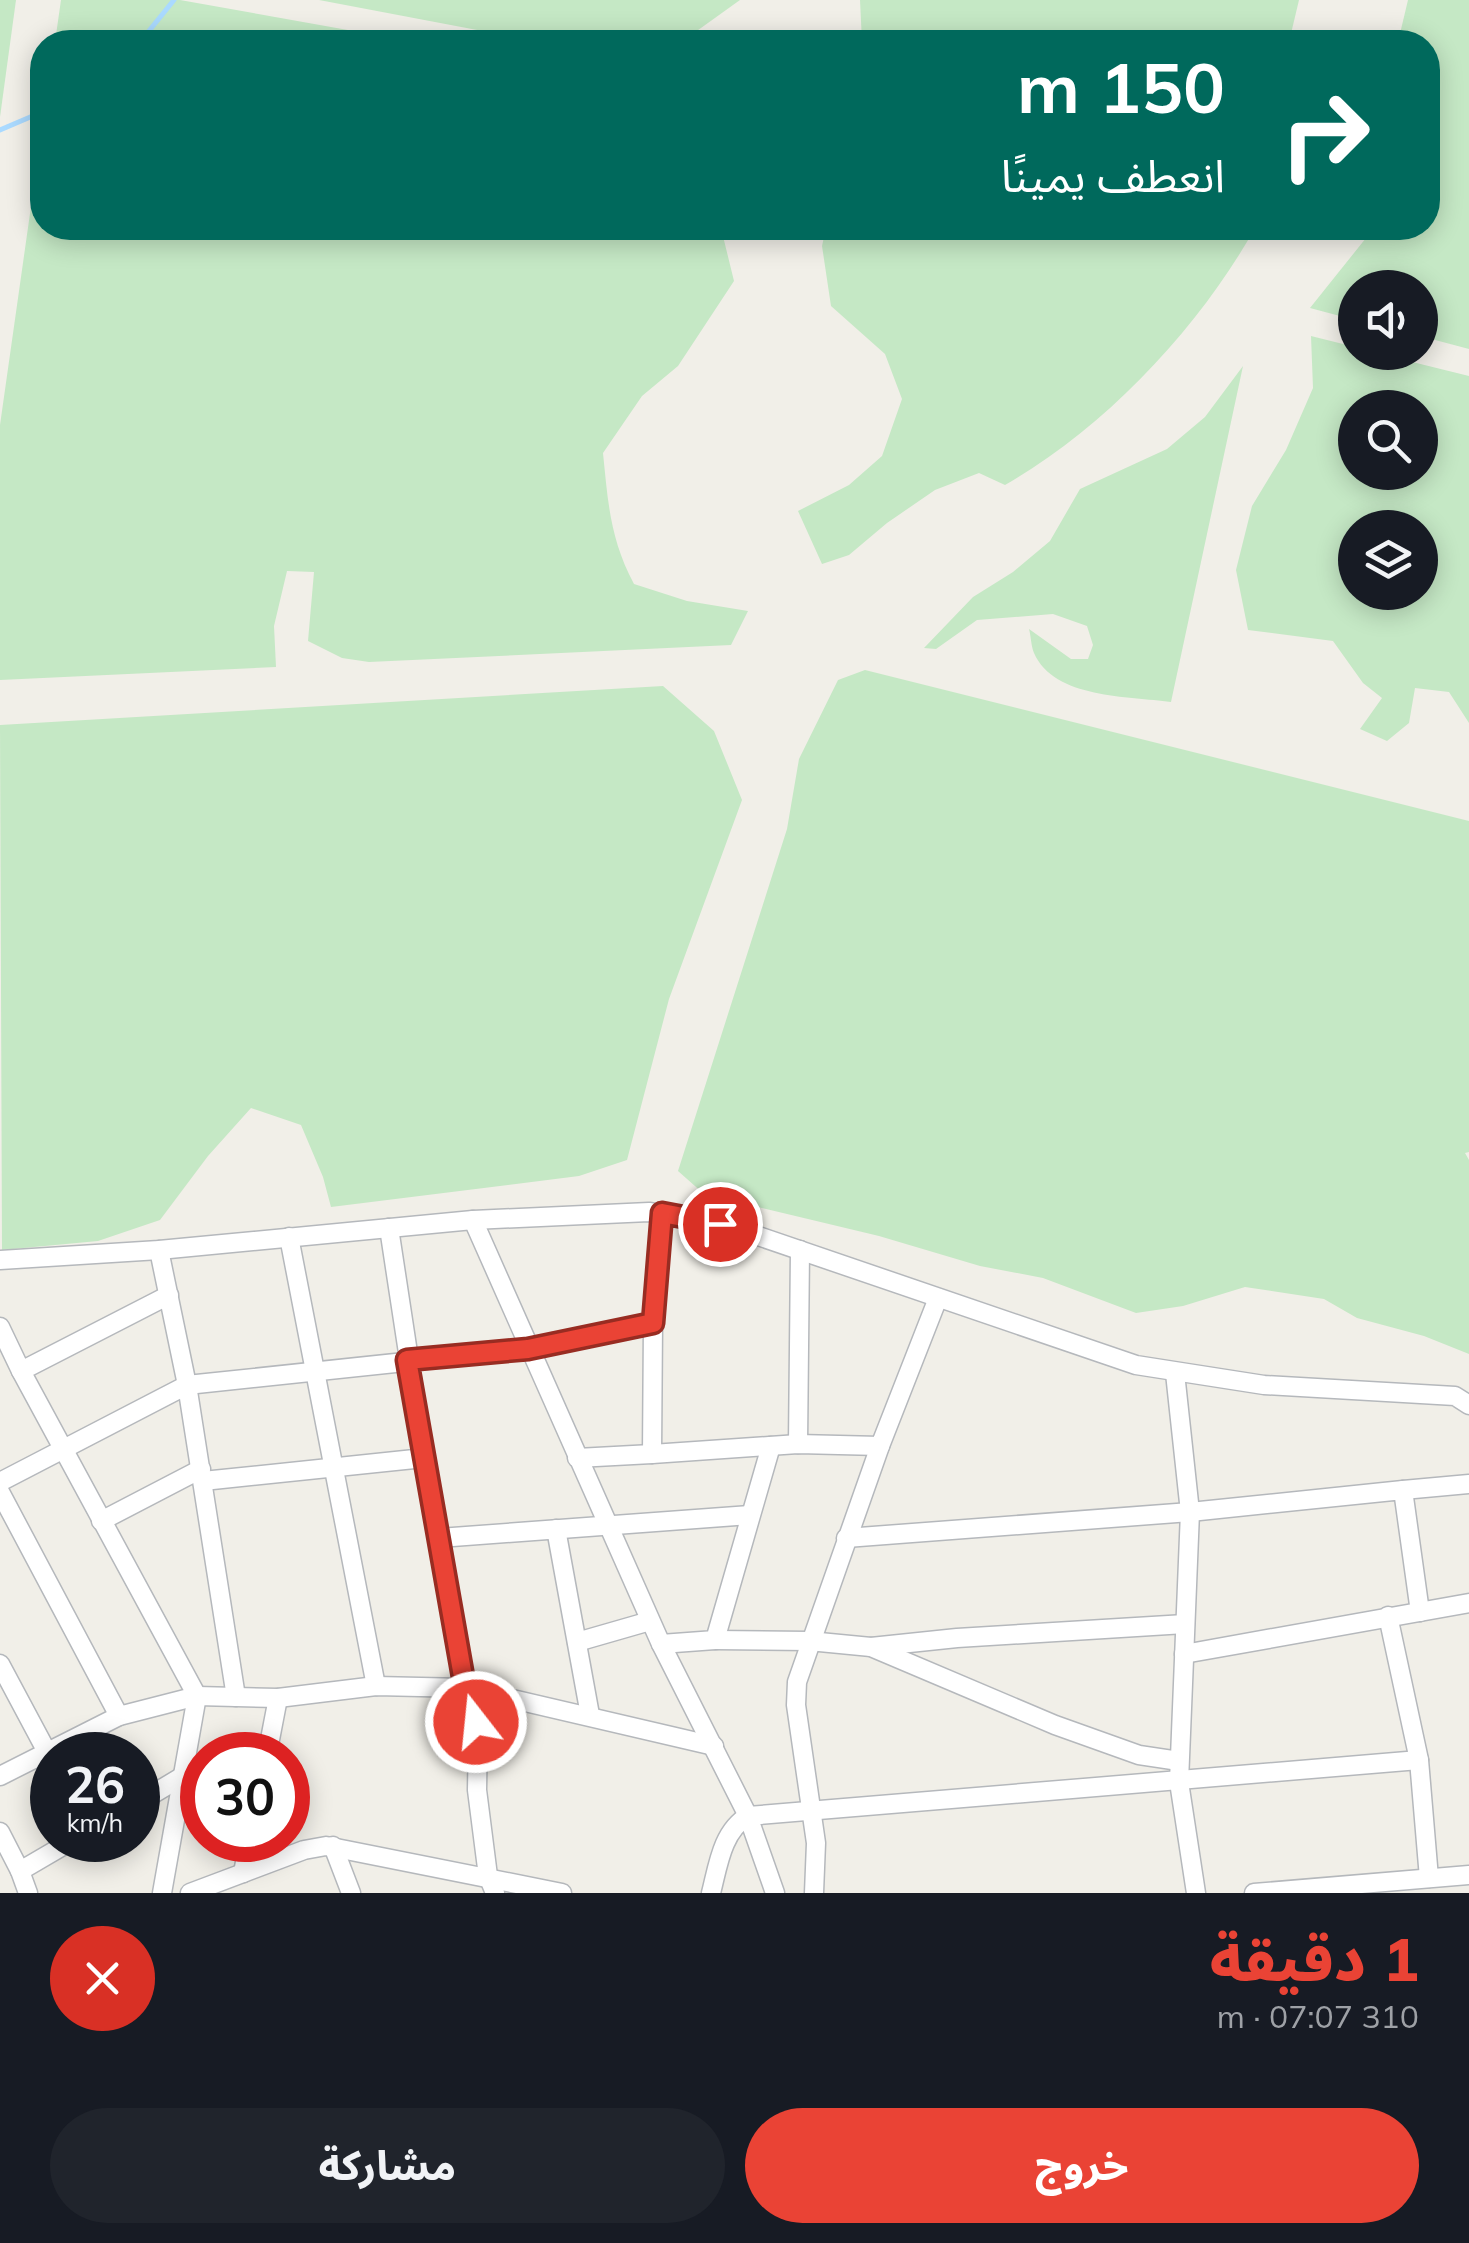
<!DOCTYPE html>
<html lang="ar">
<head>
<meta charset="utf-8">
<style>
	body { margin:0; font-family:Mulish,"Noto Sans Arabic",sans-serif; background:#20242c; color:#f1f3f6; direction:rtl; height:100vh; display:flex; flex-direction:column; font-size:38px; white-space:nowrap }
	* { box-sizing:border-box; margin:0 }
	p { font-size:32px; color:#9ea1a6 }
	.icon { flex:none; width:55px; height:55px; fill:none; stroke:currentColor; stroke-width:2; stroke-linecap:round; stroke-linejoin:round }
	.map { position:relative; height:1893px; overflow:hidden; direction:ltr }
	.details { display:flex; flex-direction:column; background:#171b24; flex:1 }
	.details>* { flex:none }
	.hud { position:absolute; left:30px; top:30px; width:1410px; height:210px; border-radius:40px; box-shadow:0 5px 25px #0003; direction:rtl; background:#00695c; color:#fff; overflow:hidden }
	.controls { position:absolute; left:1338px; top:270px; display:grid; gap:20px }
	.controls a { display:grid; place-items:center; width:100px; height:100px; border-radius:50%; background:#171b24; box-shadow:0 5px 25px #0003; font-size:50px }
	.speed { position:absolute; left:30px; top:1732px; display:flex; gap:20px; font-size:50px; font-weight:700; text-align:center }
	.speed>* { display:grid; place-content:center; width:130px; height:130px; border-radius:50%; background:#171b24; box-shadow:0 5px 25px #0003; line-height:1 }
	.speed small { font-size:25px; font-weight:400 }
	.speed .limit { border:15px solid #d22; background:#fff; color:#111 }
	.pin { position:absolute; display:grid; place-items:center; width:85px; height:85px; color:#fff; margin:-42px; border:5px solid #fff; border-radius:50%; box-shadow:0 2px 10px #0007 }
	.me { position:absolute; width:110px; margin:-55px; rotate:344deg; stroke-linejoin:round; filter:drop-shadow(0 0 8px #0008) }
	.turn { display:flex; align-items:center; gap:35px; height:210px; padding:0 50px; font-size:45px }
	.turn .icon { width:130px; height:130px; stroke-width:2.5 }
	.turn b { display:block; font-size:70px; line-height:85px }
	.round { display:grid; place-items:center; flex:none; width:105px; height:105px; border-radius:52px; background:#20242c }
	.summary { display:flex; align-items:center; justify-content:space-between; height:170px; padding:0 50px }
	h1 { font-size:60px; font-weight:800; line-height:75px; color:#ea4335 }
	.button { display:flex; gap:20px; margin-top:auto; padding:20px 50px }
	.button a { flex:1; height:115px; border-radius:60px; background:#ea4335; color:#fff; font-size:40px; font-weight:800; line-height:115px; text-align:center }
	.button a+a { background:#20242c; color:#f1f3f6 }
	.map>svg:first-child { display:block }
	.green { fill:#c5e8c5; fill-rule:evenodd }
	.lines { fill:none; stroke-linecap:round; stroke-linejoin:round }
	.stream { stroke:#aadaff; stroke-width:5 }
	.minor-casing { stroke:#b5b8bc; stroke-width:21 }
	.minor { stroke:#fff; stroke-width:18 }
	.route-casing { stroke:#982c22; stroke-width:25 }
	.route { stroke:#ea4335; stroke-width:18 }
</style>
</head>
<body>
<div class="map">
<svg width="1469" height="1893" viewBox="0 0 1469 1893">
	<rect width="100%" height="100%" fill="#f1efe8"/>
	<g class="green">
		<polygon points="0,0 16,0 0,117"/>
		<polygon points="61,0 180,0 415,42 55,42"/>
		<polygon points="319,0 740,0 694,33 669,42 540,42"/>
		<polygon points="860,0 1299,0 1289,42 862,42"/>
		<polygon points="1408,0 1469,0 1469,349 1420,336 1420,288 1355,288 1355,320 1310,308 1374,228 1428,228 1428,42 1398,42"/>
		<path d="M42,129V228H721L734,281L678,366L642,396L603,453C608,502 610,539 634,584L687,601L748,611L731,645L369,662L342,658L308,641L314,572L287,571L274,626L276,667L0,680V425Z"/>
		<path d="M826,228H1255C1199,328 1105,428 1005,485L979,473L935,490L887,523L849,555L822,564L798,511L849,485L882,456L902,399L885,354L831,306L822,246Z"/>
		<path d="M1311,336L1355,347V352L1376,353L1469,376V723L1449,692L1415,688L1409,723L1387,741L1360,729L1382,698L1363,683L1333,641L1248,630L1236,570L1252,506L1286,450L1313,388ZM1355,408H1420V472H1355ZM1355,528H1420V592H1355Z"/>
		<path d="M1243,366L1171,702C1129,696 1054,699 1034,653C1031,646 1031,636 1029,629L1071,659H1088L1093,645L1087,626L1053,614L977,620L936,649L924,648L973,597L1013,572L1050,541L1080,489L1167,449L1205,417Z"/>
		<polygon points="865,670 1469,821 1469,1152 1465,1153 1469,1160 1469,1354 1424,1336 1357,1318 1324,1299 1245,1287 1183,1306 1136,1313 1043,1278 980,1266 879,1236 704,1194 678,1171 787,829 799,759 838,680"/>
		<polygon points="663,686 714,731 742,800 669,999 627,1160 579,1176 331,1207 323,1177 301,1125 251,1108 208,1156 160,1220 98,1241 2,1250 0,725"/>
	</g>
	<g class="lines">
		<g class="stream">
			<polyline points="140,42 174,0"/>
			<polyline points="0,130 42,112"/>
		</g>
		<g class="minor-casing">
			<g id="minor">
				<polyline points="662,1213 653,1323 652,1454 798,1444 880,1446 938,1298"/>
				<polyline points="473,1220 661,1644 748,1816 775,1893"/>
				<polyline points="389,1228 424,1458 465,1688 478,1733 477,1790 488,1876 495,1893"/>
				<polyline points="289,1237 376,1686"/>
				<polyline points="159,1250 187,1385 236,1697"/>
				<polyline points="0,1260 159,1250 473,1220 649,1212 720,1223 1136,1365 1264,1385 1455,1396 1469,1405"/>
				<polyline points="0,1327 21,1371"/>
				<polyline points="1175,1373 1190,1512 1179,1782 1196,1893"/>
				<polyline points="798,1444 800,1250"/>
				<polyline points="577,1458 652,1454"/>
				<polyline points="203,1481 424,1458"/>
				<polyline points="0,1482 187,1385 528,1349 653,1323"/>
				<polyline points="1403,1490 1469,1484"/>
				<polyline points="0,1492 119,1716"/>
				<polyline points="101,1521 201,1469"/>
				<polyline points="556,1529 590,1715"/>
				<polyline points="439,1538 750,1515"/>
				<polyline points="846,1538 1190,1512 1403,1490 1420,1612"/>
				<polyline points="1388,1616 1419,1760 1429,1878"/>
				<polyline points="715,1640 809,1641 871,1647 1055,1725 1139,1755 1179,1761"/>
				<polyline points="577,1642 650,1621"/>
				<polyline points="661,1644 715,1640 771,1446"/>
				<polyline points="871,1647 957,1638 1185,1624"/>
				<polyline points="1184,1654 1469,1603"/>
				<polyline points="0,1664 47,1752"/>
				<polyline points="267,1755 278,1698"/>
				<polyline points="0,1776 119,1716 197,1696 278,1698 376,1686 465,1688 714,1746"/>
				<polyline points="138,1803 183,1776"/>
				<polyline points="0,1832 20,1871"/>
				<polyline points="333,1846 351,1893"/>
				<polyline points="243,1873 249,1840"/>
				<polyline points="28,1893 20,1871 73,1840"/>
				<polyline points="162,1893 197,1696 21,1371 169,1295"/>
				<polyline points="190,1893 304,1850 326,1846 562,1893"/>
				<path d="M711,1893C718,1866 722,1831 748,1816L1419,1760"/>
				<polyline points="814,1893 816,1843 796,1705 797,1682 880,1446"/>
				<polyline points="1254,1893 1469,1875"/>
			</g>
		</g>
		<use href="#minor" class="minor"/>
	</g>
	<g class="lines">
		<g class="route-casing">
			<polyline id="route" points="476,1722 465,1688 407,1360 528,1349 653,1323 662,1213 720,1224"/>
		</g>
		<use href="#route" class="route"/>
	</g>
</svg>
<div class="controls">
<a><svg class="icon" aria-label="sound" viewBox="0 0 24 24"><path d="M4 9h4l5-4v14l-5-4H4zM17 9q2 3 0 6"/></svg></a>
<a><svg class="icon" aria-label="search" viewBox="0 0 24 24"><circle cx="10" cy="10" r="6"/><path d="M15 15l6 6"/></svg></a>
<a><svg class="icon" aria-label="layers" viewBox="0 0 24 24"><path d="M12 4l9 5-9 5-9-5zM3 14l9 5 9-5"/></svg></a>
</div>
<div class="speed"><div>26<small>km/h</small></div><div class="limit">30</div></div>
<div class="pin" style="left:720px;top:1224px;background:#d93025"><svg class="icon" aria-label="arrive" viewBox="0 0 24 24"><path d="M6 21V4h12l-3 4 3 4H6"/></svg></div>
<svg class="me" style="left:476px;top:1722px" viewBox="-20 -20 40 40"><circle r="17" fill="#ea4335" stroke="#fff" stroke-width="3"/><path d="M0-11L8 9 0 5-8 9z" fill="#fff"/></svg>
<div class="hud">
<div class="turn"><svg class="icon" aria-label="right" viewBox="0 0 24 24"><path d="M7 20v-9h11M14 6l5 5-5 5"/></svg><div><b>150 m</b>انعطف يمينًا</div></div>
</div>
</div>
<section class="details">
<div class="summary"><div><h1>1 دقيقة</h1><p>310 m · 07:07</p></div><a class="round" style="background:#d93025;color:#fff"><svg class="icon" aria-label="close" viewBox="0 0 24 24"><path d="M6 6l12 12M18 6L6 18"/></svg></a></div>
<div class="button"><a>خروج</a><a>مشاركة</a></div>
</section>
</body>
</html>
